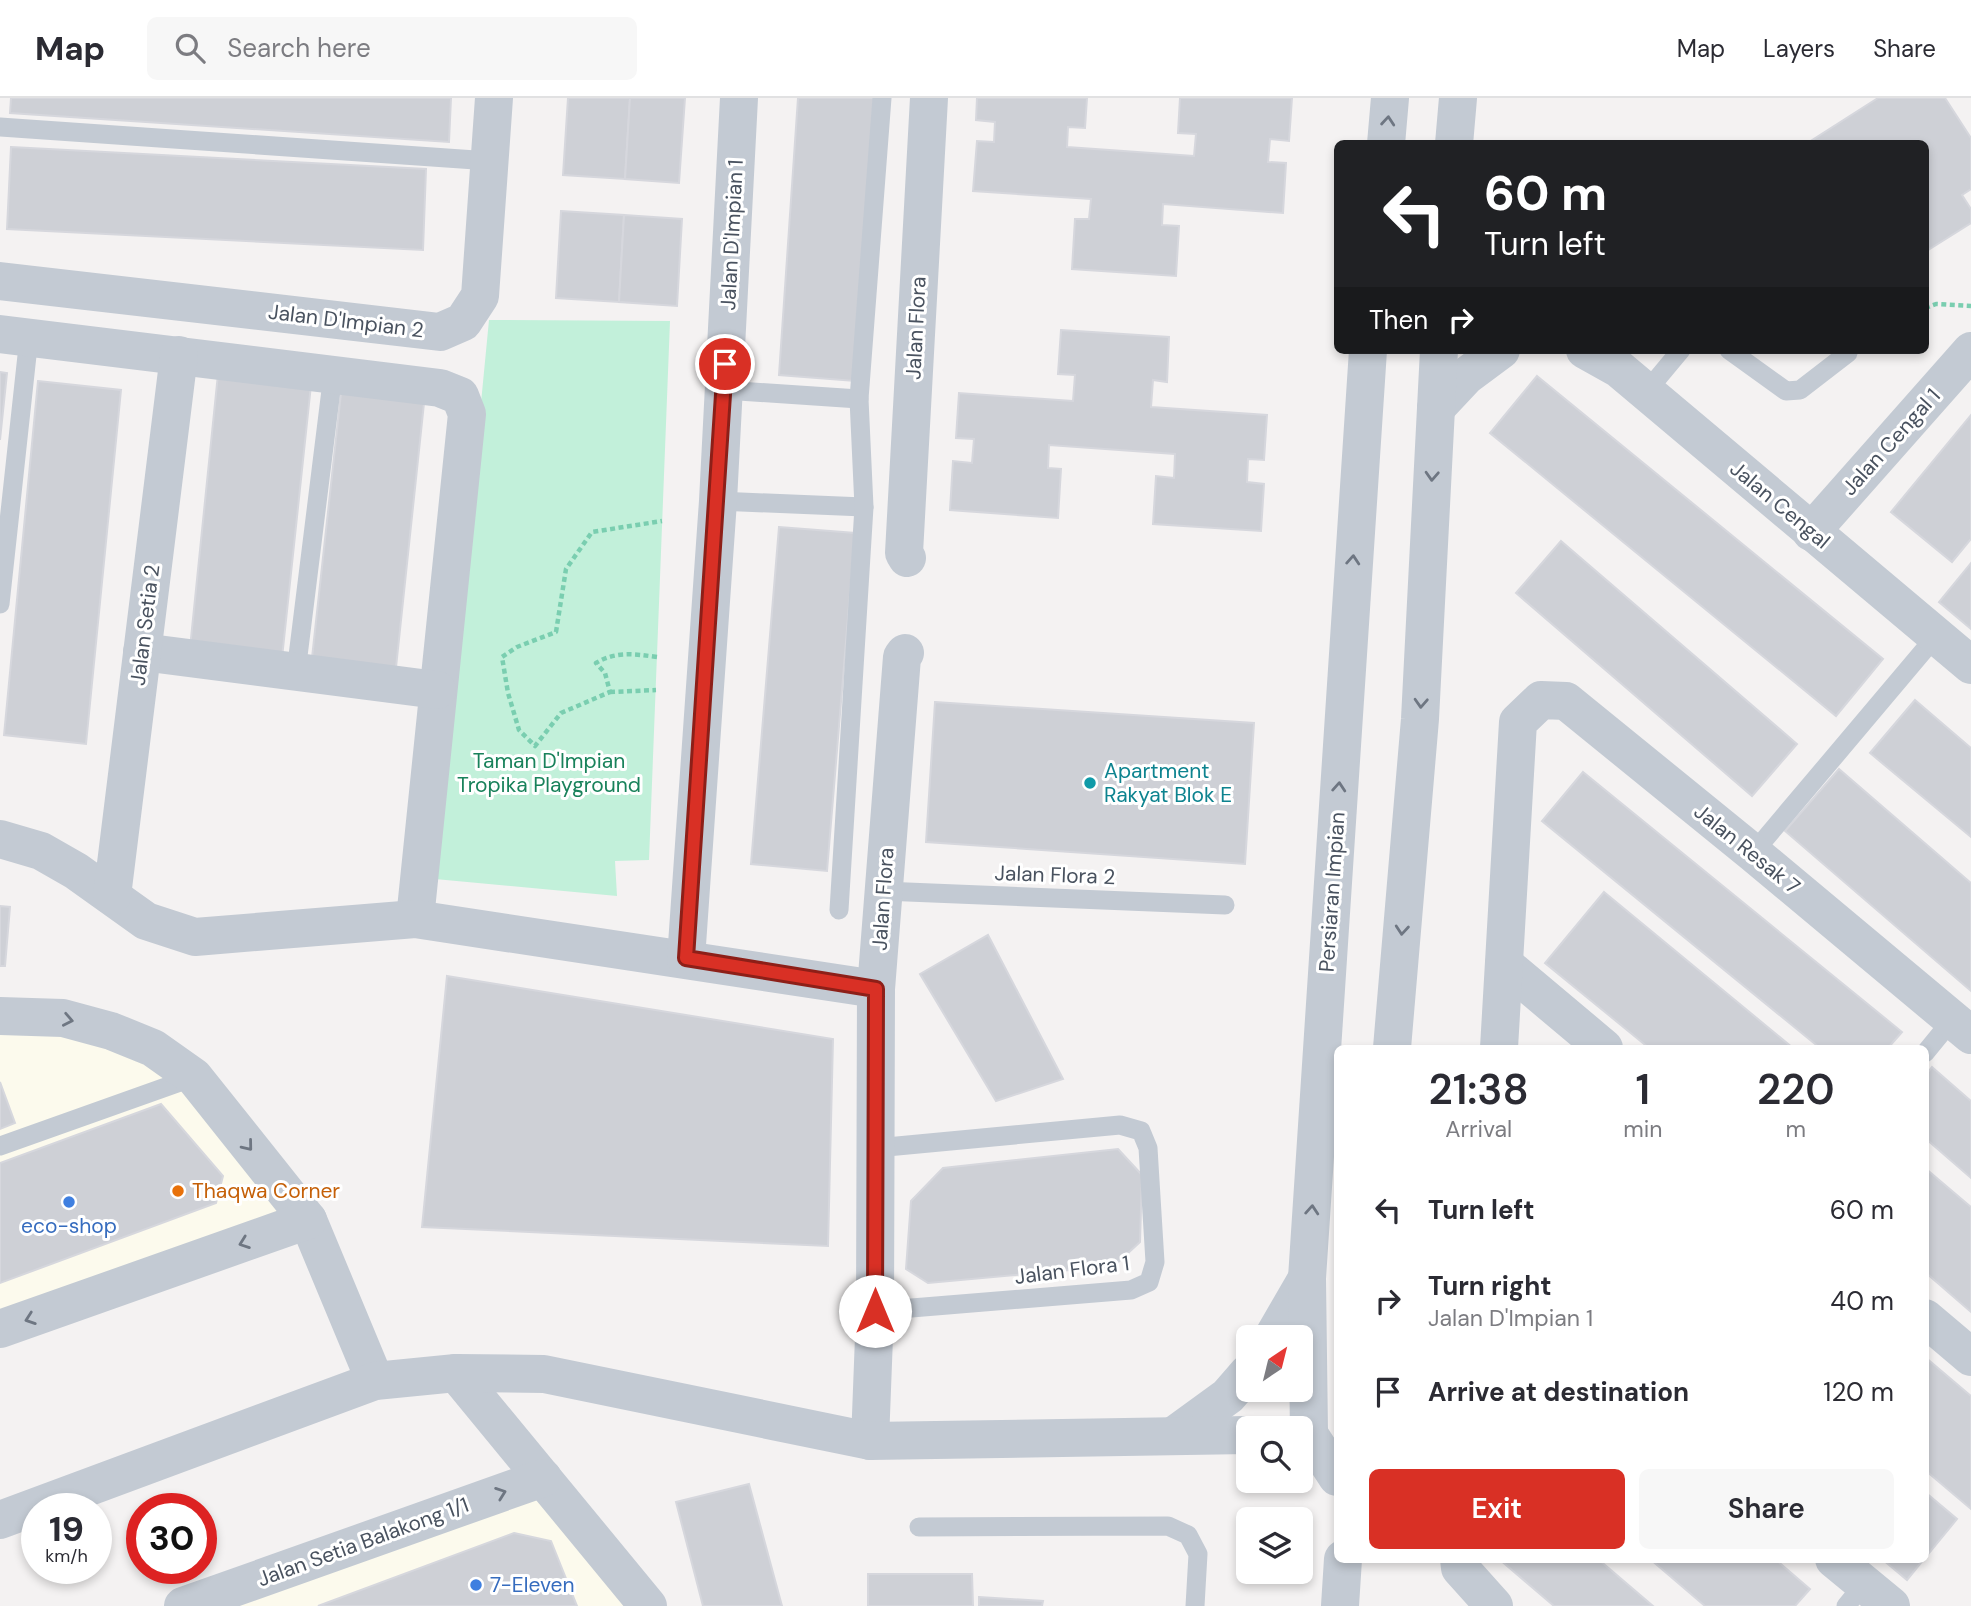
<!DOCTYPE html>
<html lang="en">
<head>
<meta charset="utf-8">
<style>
	body { margin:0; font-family:"DM Sans",sans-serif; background:#f7f7f7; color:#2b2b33; height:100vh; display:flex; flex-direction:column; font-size:26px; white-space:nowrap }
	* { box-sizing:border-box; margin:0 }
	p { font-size:23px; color:#7c7c81 }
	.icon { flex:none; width:38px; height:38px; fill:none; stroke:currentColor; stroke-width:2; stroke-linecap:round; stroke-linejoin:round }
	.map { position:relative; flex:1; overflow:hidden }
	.details { position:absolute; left:1334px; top:947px; width:595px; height:518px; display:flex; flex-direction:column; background:#fff; border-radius:10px; box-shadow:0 4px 10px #0003 }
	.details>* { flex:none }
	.top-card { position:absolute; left:1334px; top:42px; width:595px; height:214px; border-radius:10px; box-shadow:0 4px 10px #0003; background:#202124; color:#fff; overflow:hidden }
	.needle { width:46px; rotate:35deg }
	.buttons { position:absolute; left:1236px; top:1227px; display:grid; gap:14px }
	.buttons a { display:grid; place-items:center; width:77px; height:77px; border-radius:10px; background:#fff; box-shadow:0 4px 10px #0003; font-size:35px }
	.speed { position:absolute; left:21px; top:1395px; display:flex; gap:14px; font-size:35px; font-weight:700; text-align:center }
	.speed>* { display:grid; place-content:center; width:91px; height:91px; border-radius:50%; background:#fff; box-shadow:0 4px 10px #0003; line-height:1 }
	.speed small { font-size:18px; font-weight:400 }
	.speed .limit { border:10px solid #d22; background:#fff; color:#111 }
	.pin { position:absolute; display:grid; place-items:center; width:60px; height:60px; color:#fff; margin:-30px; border:4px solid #fff; border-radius:50%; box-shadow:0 2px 7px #0007 }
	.me { position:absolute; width:77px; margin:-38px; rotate:0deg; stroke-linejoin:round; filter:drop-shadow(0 0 5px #0008) }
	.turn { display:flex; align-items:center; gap:24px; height:147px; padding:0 35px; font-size:32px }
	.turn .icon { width:91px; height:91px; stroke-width:2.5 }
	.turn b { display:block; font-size:49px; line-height:60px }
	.then { display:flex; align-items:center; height:66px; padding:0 35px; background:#0003; gap:14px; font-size:26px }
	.eta { display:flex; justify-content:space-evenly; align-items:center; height:119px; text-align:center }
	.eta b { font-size:42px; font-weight:600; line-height:49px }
	.button { display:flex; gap:14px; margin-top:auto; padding:14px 35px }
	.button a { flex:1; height:80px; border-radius:10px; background:#d93025; color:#fff; font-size:28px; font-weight:600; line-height:80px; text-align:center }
	.button a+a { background:#f7f7f7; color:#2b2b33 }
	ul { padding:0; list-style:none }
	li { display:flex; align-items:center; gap:21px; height:91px; padding:0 35px }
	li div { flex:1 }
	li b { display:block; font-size:26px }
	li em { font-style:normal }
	header { display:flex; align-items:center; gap:42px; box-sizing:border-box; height:98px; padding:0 35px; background:#fff; border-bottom:2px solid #e1e1e2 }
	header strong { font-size:33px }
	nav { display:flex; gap:38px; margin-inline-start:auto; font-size:24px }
	.search { width:490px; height:63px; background:#f7f7f7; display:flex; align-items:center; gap:18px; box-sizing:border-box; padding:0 24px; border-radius:10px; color:#7c7c81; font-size:26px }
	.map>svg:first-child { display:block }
	.commercial { fill:#fcfaed }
	.green { fill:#c2f0da }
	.building { fill:#ced0d6; stroke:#d6d7dd; stroke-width:2 }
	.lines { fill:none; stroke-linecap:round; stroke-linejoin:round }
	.path { stroke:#7aceb0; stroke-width:4.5; stroke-dasharray:5 3.5; stroke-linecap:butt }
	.service { stroke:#c3cad3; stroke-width:19 }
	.minor { stroke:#c3cad3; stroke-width:38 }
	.tertiary { stroke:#c3cad3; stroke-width:38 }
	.oneway { stroke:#6e7682 }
	.route-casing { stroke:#8d1f18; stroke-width:18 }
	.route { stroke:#d93025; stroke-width:12 }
	.culture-dot { fill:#0f9aa8; stroke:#fff; stroke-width:2.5 }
	.food-dot { fill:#e8710a; stroke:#fff; stroke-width:2.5 }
	.shop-dot { fill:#3f7fe0; stroke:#fff; stroke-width:2.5 }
	.labels { text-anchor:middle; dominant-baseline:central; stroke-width:6; stroke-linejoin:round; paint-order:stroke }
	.street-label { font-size:21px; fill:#49525f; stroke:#fff }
	.park-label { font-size:21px; fill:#19825b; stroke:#fff }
	.culture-label { font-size:21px; fill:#0d838f; stroke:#fff; text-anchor:start }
	.food-label { font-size:21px; fill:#c56008; stroke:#fff; text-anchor:start }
	.shop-label { font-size:21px; fill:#366cbe; stroke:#fff }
</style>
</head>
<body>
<header>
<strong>Map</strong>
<div class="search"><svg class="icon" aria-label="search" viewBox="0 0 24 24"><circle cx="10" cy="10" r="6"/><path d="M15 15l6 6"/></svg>Search here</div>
<nav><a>Map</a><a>Layers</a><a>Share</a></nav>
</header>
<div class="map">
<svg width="1971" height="1508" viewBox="0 0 1971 1508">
	<rect width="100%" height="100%" fill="#f4f2f2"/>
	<g class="commercial">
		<polygon points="0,930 59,933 111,947 193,994 286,1116 0,1217"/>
		<polygon points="541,1393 635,1508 220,1508"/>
	</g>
	<polygon class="green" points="489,222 670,223 649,762 615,763 617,798 435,781"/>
	<g class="building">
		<polygon points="11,0 451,0 449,44 10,15"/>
		<polygon points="568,0 630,0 625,81 563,77"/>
		<polygon points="630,0 685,0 679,85 625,81"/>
		<polygon points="798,0 874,0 855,283 779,277"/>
		<polygon points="977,0 1087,0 1085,30 1068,29 1067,49 1194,58 1196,36 1178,35 1180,0 1292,0 1289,43 1270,41 1268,64 1286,65 1283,115 1163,106 1162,127 1179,128 1176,178 1072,171 1075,121 1089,121 1091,101 973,93 977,43 994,44 995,24 976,22"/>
		<polygon points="1878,0 1945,0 1971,40 1971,91 1962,97 1971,111 1971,125 1925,154 1925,46 1806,46"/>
		<polygon points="11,49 426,71 423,152 7,131"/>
		<polygon points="561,113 624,117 619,204 556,200"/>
		<polygon points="624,117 682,121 677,208 619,204"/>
		<polygon points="1061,232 1169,239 1167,284 1153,282 1151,309 1267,317 1264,362 1248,361 1247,384 1264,386 1261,433 1153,426 1156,378 1174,380 1175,356 1049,347 1048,370 1061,371 1058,420 950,412 953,363 972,365 974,341 956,340 959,295 1073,303 1075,277 1058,276"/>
		<polygon points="0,274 7,275 0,342"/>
		<polygon points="218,276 311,287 282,560 190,550"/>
		<polygon points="1537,278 1883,561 1836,618 1490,335"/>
		<polygon points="38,283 121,292 86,646 4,637"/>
		<polygon points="341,295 424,305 395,579 311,569"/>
		<polygon points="1971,317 1971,441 1952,464 1891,414"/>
		<polygon points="779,429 855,435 827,773 751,766"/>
		<polygon points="1561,443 1797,646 1752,698 1516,495"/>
		<polygon points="1971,465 1971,531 1939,504"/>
		<polygon points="1915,602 1971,650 1971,739 1870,655"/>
		<polygon points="935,604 1254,625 1245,766 926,744"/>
		<polygon points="1839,671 1971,785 1971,893 1785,733"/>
		<polygon points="1583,674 1902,934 1888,950 1820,950 1542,723"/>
		<polygon points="1604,794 1793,950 1649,950 1545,865"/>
		<polygon points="0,808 10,809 5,868 0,868"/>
		<polygon points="988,837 1063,981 996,1003 920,876"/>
		<polygon points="447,878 833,941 828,1148 422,1129"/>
		<polygon points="1932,969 1971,1003 1971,1080 1925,1040 1925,978"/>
		<polygon points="0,984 15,1025 0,1031"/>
		<polygon points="161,1006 223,1078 216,1105 0,1185 0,1065"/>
		<polygon points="1118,1051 1142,1077 1140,1144 1114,1168 928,1185 906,1171 911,1103 943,1070"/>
		<polygon points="1925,1070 1971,1109 1971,1214 1925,1174"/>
		<polygon points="1925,1259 1971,1298 1971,1411 1925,1372"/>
		<polygon points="749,1386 782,1508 703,1508 676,1404"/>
		<polygon points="1925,1394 1957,1421 1925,1460"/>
		<polygon points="514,1435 551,1443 577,1508 318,1508"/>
		<polygon points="1499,1461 1598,1461 1653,1508 1554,1508"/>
		<polygon points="1650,1461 1775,1461 1810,1491 1795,1508 1705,1508"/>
		<polygon points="1882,1461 1924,1461 1907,1482"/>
		<polygon points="868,1476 972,1476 973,1508 868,1508"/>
		<polygon points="979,1499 1043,1503 1042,1508 979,1508"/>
	</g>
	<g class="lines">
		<g class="path">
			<polyline points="1925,210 1936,206 1971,208"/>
			<path d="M657,559C634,556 616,553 596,565L605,575L610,594L561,615L535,648L519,632L508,595L502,559L517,549L556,534L566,471L592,434L662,423"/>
			<polyline points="610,594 656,592"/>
		</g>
		<g class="service">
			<polyline points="0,29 490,63"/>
			<polyline points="1729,252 1786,293 1800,292 1848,255"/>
			<polyline points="724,292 859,301"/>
			<polyline points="1646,294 1681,252"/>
			<polyline points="718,403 864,409"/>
			<polyline points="0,506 29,239"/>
			<polyline points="296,574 333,276"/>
			<polyline points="1753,755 1936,538"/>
			<polyline points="883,793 1225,807"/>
			<polyline points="839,812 864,409 859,301 882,0"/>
			<polyline points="1925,955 1952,922"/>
			<polyline points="0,1048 194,979"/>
			<polyline points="875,1213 1131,1192 1149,1184 1155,1164 1148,1050 1141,1033 1120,1027 876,1050"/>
			<polyline points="919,1429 1168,1428 1188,1437 1198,1456 1195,1508"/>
			<polyline points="1846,1508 1864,1486"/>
		</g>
		<g class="minor">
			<polyline points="0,183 440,234 463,224 480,198 494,0"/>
			<polyline points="0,236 440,290 460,298 467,316 415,821"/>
			<polyline points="1585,252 1619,271 1971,567"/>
			<polyline points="1436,310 1466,278 1501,252"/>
			<polyline points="1811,434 1971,253"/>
			<polyline points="907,460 904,455 929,0"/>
			<polyline points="142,554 437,592"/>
			<polyline points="0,741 41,753 76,773 146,823 195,839 415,821 876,891"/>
			<polyline points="112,798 179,257"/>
			<polyline points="686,861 718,403 739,0"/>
			<polyline points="1504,866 1604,950"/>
			<polyline points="0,918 63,920 111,933 153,950 194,979 308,1122 375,1283"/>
			<polyline points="1499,950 1518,624 1541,602 1566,603 1753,755 1971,937"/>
			<polyline points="1925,1220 1971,1259"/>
			<polyline points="0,1231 308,1122"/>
			<polyline points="456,1275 648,1508"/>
			<polyline points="1309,1336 1337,1379"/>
			<polyline points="870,1343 875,1213 876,891 902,559 905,555"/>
			<polyline points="1459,1461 1460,1470 1494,1508"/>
			<polyline points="1834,1461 1891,1508"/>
			<polyline points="183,1508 543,1380"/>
			<polyline points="1340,1508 1343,1461"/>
		</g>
		<g class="tertiary">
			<polyline points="1386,46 1390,0"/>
			<polyline points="1454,46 1458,0"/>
			<polyline points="1392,950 1420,621 1439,252"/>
			<polyline points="1273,1239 1306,1182"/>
			<polyline points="1309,1336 1307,1180 1368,252"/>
			<polyline points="1173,1338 1228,1298 1248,1275"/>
			<polyline points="0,1422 375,1283 456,1275 544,1276 870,1343 1248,1337"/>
		</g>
	</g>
	<defs><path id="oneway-chevron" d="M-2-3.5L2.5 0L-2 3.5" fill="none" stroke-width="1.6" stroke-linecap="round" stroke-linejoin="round" transform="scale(1.75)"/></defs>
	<g class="oneway">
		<use href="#oneway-chevron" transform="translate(1388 23) rotate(-85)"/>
		<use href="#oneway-chevron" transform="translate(1432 378) rotate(93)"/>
		<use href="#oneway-chevron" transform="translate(1353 462) rotate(-86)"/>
		<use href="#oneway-chevron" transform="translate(1421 605) rotate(93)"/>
		<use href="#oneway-chevron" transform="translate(1339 689) rotate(-86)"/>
		<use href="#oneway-chevron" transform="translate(1402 832) rotate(95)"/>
		<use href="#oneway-chevron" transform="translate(68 922) rotate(11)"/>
		<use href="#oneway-chevron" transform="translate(248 1048) rotate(51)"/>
		<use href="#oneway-chevron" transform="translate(1312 1112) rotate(-86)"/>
		<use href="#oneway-chevron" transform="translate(244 1145) rotate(160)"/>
		<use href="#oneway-chevron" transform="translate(30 1221) rotate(161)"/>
		<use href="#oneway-chevron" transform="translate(501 1395) rotate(-20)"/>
	</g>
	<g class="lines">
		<g class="route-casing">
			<polyline id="route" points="725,266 686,860 876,891 875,1213"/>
		</g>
		<use href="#route" class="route"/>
	</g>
	<circle class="culture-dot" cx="1090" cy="685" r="7"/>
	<circle class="food-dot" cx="178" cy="1093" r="7"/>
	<g class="shop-dot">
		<circle cx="69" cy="1104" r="7"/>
		<circle cx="476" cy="1487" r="7"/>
	</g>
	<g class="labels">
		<g class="street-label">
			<text transform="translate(732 137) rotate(-87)">Jalan D'Impian 1</text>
			<text transform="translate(346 223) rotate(7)">Jalan D'Impian 2</text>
			<text transform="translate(916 230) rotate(-87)">Jalan Flora</text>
			<text transform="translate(1891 344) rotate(-48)">Jalan Cengal 1</text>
			<text transform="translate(1780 407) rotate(40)">Jalan Cengal</text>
			<text transform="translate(145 527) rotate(-83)">Jalan Setia 2</text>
			<text transform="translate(1747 751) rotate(39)">Jalan Resak 7</text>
			<text transform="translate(1055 777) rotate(2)">Jalan Flora 2</text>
			<text transform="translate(1332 794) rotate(-86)">Persiaran Impian</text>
			<text transform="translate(883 801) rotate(-86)">Jalan Flora</text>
			<text transform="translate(1072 1172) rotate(-7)">Jalan Flora 1</text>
			<text transform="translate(363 1444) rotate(-20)">Jalan Setia Balakong 1/1</text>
		</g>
		<g class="park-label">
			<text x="549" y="663">Taman D'Impian<tspan x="549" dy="24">Tropika Playground</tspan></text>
		</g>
		<g class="culture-label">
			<text x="1104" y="673">Apartment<tspan x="1104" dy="24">Rakyat Blok E</tspan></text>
		</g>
		<g class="food-label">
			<text x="192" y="1093">Thaqwa Corner</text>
		</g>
		<g class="shop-label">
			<text x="69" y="1128">eco-shop</text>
			<text x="490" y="1487" text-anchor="start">7-Eleven</text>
		</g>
	</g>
</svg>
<div class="buttons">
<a><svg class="needle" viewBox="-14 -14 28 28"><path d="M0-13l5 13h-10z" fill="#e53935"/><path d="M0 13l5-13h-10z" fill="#7c7c81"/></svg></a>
<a><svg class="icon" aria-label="search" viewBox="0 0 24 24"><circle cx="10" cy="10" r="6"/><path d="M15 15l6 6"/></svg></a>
<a><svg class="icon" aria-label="layers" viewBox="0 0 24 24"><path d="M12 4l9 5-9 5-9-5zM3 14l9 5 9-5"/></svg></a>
</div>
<div class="speed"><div>19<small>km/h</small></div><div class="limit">30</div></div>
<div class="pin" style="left:725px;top:266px;background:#d93025"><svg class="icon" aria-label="arrive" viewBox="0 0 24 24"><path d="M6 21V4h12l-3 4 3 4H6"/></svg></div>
<svg class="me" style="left:875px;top:1213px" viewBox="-20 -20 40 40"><circle r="19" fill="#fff"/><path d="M0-13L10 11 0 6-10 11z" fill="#d93025"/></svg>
<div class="top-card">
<div class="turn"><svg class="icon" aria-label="left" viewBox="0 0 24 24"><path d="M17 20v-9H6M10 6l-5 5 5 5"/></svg><div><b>60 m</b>Turn left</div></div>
<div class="then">Then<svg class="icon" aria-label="right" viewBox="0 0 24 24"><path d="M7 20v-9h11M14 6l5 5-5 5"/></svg></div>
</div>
<section class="details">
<div class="eta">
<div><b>21:38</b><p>Arrival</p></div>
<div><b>1</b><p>min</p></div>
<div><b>220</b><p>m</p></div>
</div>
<ul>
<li><svg class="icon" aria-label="left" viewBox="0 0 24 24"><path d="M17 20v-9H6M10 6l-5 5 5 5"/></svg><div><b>Turn left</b></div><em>60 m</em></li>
<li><svg class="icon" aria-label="right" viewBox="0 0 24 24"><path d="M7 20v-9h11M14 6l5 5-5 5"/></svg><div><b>Turn right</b><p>Jalan D'Impian 1</p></div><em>40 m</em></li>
<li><svg class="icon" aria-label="arrive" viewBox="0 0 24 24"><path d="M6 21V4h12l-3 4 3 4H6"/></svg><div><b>Arrive at destination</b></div><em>120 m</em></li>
</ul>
<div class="button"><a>Exit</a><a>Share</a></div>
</section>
</div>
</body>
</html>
